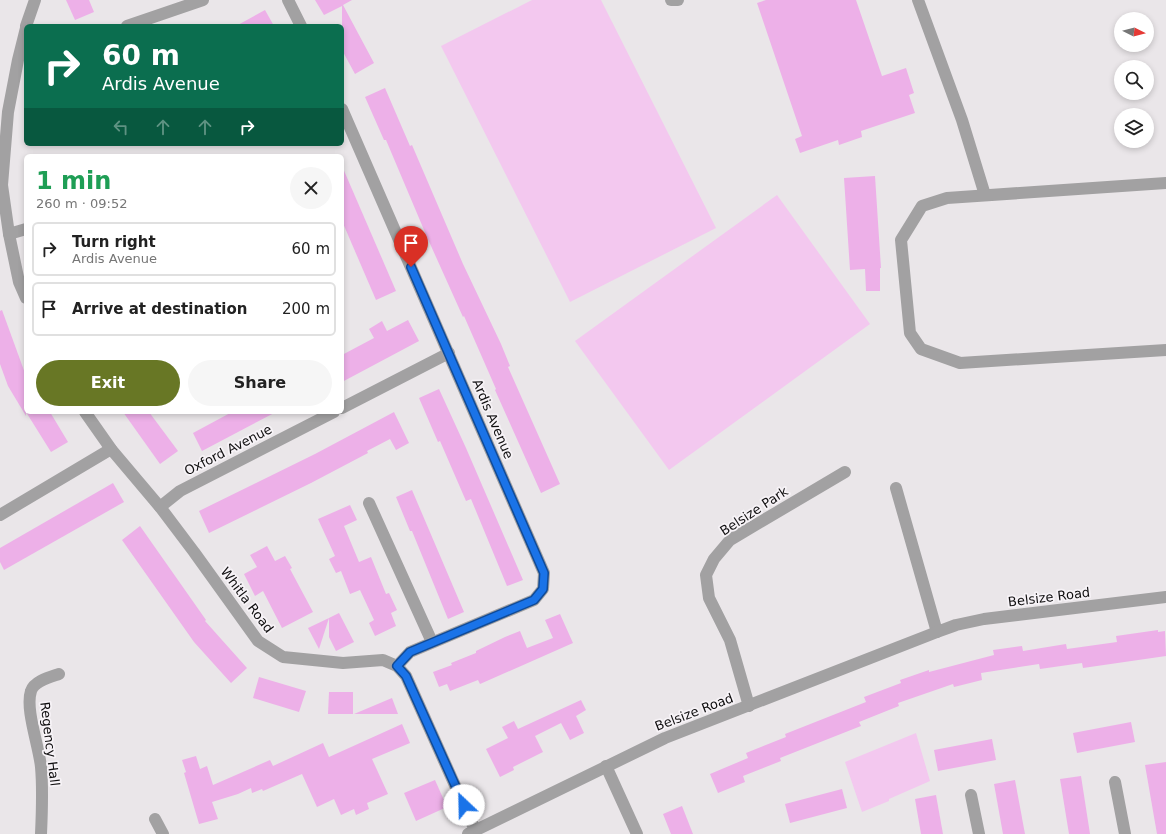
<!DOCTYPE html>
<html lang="en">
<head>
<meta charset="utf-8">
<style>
	body { margin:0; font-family:"DejaVu Sans",sans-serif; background:#f6f6f6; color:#222; height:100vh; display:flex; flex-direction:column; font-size:15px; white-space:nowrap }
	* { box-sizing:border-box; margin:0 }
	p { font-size:13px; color:#767676 }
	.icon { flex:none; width:22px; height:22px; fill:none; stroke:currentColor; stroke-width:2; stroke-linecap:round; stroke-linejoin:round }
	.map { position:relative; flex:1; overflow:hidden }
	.side { position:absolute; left:24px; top:154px; width:320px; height:260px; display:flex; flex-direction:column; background:#fff; border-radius:6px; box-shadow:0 2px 6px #0003 }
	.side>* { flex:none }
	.hud { position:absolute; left:24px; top:24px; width:320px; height:122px; border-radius:6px; box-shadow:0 2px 6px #0003; background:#0b6e4f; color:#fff; overflow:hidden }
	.needle { width:26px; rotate:96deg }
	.fabs { position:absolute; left:1114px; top:12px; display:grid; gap:8px }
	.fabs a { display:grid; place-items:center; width:40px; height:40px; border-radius:50%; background:#fff; box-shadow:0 2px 6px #0003; font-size:20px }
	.pin { position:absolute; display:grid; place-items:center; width:34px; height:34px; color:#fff; margin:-41px -17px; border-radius:50% 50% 50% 0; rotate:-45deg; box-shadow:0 0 4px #0007 }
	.pin .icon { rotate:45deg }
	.me { position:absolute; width:44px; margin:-22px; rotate:336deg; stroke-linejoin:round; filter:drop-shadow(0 0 3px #0008) }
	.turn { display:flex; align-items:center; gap:14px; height:84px; padding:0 12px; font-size:18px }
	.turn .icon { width:52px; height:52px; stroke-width:2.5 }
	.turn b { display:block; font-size:28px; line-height:34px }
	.lanes { display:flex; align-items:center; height:38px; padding:0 12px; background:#0003; justify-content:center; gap:20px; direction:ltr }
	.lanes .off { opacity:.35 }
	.round { display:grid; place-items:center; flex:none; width:42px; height:42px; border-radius:21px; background:#f6f6f6 }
	.headline { display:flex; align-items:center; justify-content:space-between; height:68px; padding:0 12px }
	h1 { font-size:24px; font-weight:700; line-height:30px; color:#1e9e55 }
	.button { display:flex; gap:8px; margin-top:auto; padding:8px 12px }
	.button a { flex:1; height:46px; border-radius:24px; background:#687725; color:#fff; font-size:16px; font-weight:700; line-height:46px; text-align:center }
	.button a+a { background:#f6f6f6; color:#222 }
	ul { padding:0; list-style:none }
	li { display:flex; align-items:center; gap:12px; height:54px; margin:0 8px 6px; padding:0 4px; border:2px solid #e0e0e0; border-radius:6px }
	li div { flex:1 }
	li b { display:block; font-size:15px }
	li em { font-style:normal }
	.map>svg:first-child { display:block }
	.green { fill:#f3c8ef }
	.building { fill:#edb0e8 }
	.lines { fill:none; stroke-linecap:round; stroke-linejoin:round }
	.pedestrian { stroke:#a2a1a2; stroke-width:12 }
	.minor { stroke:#a2a1a2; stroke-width:12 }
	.tertiary { stroke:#a2a1a2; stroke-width:12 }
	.route-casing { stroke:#114b97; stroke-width:10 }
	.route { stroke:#1a73e8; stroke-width:7 }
	.labels { text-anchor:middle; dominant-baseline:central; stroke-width:3.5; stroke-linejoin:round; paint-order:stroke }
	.street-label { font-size:13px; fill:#0f0e0f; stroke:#f7f3f7 }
</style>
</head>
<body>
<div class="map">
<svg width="1166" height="834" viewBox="0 0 1166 834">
	<rect width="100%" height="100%" fill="#eae6e9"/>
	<g class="green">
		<polygon points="532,0 601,0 716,228 570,302 441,46"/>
		<polygon points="777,195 870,324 669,470 575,341"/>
		<polygon points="916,733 930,781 889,799 889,801 862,812 845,762"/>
	</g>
	<g class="building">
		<polygon points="66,0 89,0 94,12 75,20"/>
		<polygon points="315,0 352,0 343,5 374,63 355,74 342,50 342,6 324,15"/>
		<polygon points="766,0 856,0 882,76 906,68 914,93 909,95 915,113 861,131 862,137 839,145 838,140 800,153 795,139 802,136 757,3"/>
		<polygon points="265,10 274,26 236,26"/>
		<polygon points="385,88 410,146 412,145 463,264 501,344 510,366 508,367 560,484 541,493 495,390 496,389 464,316 463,317 427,237 386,140 384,140 365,97"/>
		<polygon points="342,166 396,291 376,300 342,221"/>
		<polygon points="875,176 881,268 880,268 880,291 866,291 865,269 850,270 844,178"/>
		<polygon points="2,310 26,376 26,416 8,386 0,364 0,311"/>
		<polygon points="408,320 419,341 342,382 342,355 374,338 369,329 382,321 387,331"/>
		<polygon points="439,389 466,448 523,580 507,586 471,499 466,501 440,441 438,442 419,398"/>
		<polygon points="26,412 50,412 68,442 51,452"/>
		<polygon points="123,412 149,412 178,451 160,464"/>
		<polygon points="232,412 276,412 202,451 193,433"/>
		<polygon points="394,412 409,443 396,450 390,439 367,451 368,453 311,483 209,533 199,511 315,454"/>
		<polygon points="113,483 124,502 4,570 0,562 0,548"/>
		<polygon points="412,490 464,612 448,619 412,531 410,531 396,497"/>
		<polygon points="350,505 357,520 344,526 359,562 371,557 386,594 389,593 397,610 391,613 396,626 375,636 369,623 374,620 360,590 350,594 341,571 336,573 329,559 335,556 318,519"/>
		<polygon points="140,526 206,620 205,621 247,668 231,683 194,642 122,540"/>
		<polygon points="267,546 275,561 285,556 292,568 290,569 313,612 282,628 263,591 255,596 244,574 257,567 250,555"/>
		<polygon points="339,613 354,642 336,651 329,637 329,618"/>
		<polygon points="560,614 573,643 480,684 478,680 450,691 447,684 439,687 433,672 452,665 451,663 476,653 476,651 505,637 520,631 527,648 553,638 545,620"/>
		<polygon points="329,618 319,649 308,628"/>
		<polygon points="1158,630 1158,632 1165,631 1166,656 1083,668 1082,663 1040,669 1039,664 981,673 982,680 954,687 953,684 898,703 899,706 859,722 861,726 780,758 781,761 743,776 745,782 718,793 710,774 748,758 746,753 786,737 785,734 866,702 864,697 901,683 900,680 929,670 929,672 994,655 993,650 1022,646 1023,651 1066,644 1067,649 1117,642 1116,636"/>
		<polygon points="259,677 306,691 299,712 253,698"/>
		<polygon points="329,692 353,692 353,714 328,714"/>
		<polygon points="392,698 398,714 354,714"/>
		<polygon points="581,700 586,710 576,716 584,733 570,740 561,723 535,736 543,752 513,767 514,770 500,777 486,749 508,738 502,727 514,721 518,729"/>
		<polygon points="1131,722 1135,742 1077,753 1073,733"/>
		<polygon points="402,724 410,743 372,759 388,794 367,803 369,809 356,815 354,809 341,815 334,799 317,807 302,774 263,791 262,789 252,793 251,788 238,794 212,802 218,819 199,824 184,773 186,772 182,760 196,756 200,769 207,766 213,785 270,760 273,766 323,743 329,757"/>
		<polygon points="992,739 996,760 938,771 934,750"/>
		<polygon points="1166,762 1166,834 1157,834 1145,765"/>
		<polygon points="1081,776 1090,834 1069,834 1060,779"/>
		<polygon points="435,780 447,807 416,821 404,793"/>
		<polygon points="1015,780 1025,834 1003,834 994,784"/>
		<polygon points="842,789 847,808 790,823 785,804"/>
		<polygon points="936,795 943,834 921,834 915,799"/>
		<polygon points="682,806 693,834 671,834 663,814"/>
	</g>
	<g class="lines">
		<polyline class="pedestrian" points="671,0 678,0"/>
		<g class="minor">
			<polyline points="288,0 301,26"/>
			<polyline points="918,0 962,120 985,195"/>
			<polyline points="26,26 35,0"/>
			<polyline points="127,26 203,0"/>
			<polyline points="26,28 18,60 8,112 2,185 9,234 19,282 26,298"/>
			<polyline points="342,109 544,573 543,589 534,600 410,652 397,666"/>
			<polyline points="1166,183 947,198 922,206 901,240 910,333 921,349 960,363 1166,350"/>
			<polyline points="9,234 26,229"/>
			<polyline points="342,408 449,353"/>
			<polyline points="85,412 111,449 160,507 194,552 258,641 283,657 343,663 383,660 397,666 406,676 475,830"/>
			<polyline points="896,488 937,632"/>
			<polyline points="369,503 432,642"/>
			<polyline points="160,507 180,491 334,412"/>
			<polyline points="0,515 111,449"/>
			<polyline points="749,706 730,640 709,598 706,575 714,559 730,540 845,472"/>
			<polyline points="606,766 637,834"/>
			<polyline points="1115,782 1125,834"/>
			<polyline points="971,795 979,834"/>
			<polyline points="155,819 163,834"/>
			<path d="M41,834C42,812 43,789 41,767C39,746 25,709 31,691C34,681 50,677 59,674"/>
		</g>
		<polyline class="tertiary" points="468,834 665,738 937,632 956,625 984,619 1166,597"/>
	</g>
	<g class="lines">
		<g class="route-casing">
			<polyline id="route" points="411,267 544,573 543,589 534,600 410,652 397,666 406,676 464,805"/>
		</g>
		<use href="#route" class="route"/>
	</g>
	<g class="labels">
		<g class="street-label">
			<text transform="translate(493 419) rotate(67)">Ardis Avenue</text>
			<text transform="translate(228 450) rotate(-27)">Oxford Avenue</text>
			<text transform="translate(754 511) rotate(-33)">Belsize Park</text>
			<text transform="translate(1049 597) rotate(-7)">Belsize Road</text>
			<text transform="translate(247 600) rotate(53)">Whitla Road</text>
			<text transform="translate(694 712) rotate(-21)">Belsize Road</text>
			<text transform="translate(50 744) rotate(83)">Regency Hall</text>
		</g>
	</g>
</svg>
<div class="fabs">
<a><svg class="needle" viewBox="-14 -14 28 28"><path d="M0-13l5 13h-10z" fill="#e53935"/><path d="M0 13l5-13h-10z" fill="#767676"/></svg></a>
<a><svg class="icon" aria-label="search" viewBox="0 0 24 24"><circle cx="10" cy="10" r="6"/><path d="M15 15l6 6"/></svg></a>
<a><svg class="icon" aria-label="layers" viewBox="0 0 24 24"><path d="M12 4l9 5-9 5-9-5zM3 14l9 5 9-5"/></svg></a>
</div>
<div class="pin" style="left:411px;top:267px;background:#d93025"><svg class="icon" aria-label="arrive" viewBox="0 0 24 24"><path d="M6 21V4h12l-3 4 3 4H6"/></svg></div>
<svg class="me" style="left:464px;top:805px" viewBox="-20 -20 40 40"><circle r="19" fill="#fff"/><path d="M0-13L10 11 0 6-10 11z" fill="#1a73e8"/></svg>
<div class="hud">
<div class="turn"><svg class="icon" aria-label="right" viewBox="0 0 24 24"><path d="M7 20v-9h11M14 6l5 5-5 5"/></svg><div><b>60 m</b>Ardis Avenue</div></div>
<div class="lanes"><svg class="icon off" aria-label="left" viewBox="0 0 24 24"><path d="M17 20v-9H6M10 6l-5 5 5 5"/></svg><svg class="icon off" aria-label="ahead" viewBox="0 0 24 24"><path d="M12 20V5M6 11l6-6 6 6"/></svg><svg class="icon off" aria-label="ahead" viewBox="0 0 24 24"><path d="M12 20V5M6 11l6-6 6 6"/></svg><svg class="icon" aria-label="right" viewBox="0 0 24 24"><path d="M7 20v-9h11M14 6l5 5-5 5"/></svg></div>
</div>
<section class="side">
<div class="headline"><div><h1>1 min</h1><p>260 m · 09:52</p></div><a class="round"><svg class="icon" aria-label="close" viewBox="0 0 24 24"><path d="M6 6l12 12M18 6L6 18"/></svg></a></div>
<ul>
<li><svg class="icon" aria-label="right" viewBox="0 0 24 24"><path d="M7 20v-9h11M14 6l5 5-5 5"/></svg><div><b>Turn right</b><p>Ardis Avenue</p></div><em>60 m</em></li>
<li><svg class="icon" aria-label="arrive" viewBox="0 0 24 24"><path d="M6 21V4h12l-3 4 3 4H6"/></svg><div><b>Arrive at destination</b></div><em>200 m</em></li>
</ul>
<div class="button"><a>Exit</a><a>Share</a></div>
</section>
</div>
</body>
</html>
